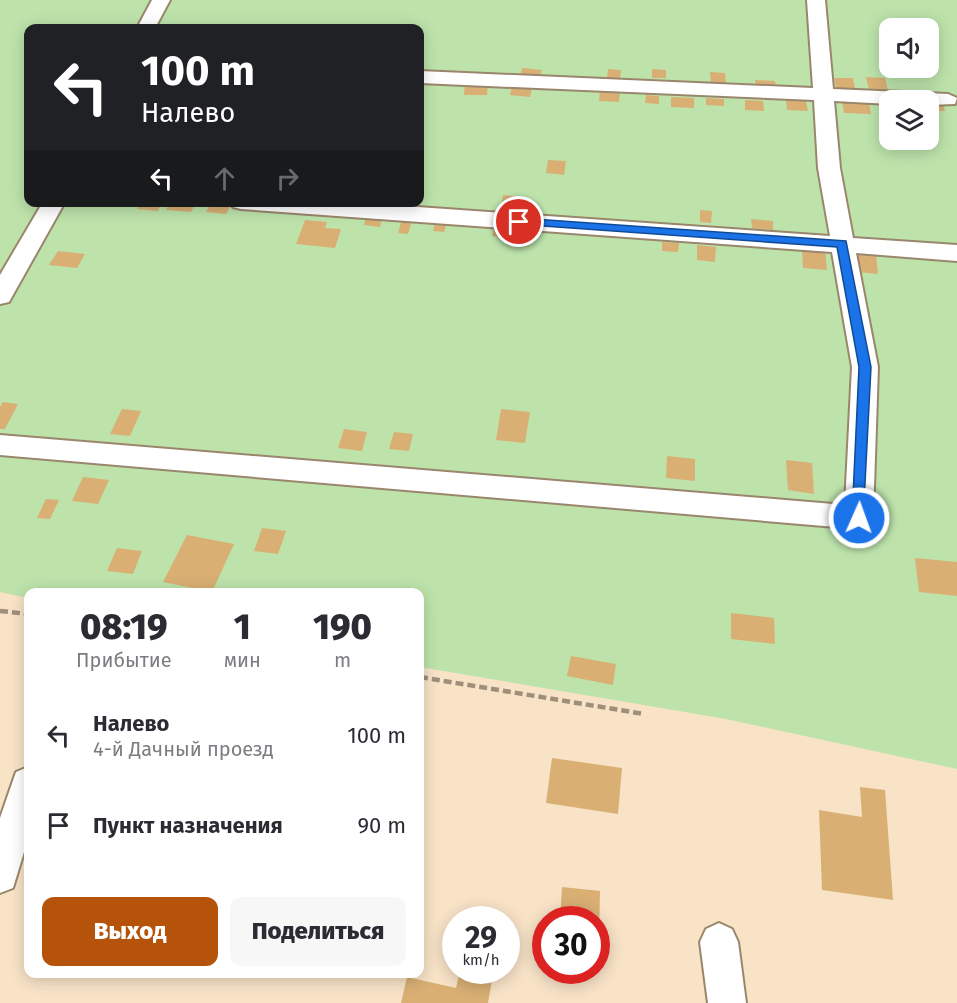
<!DOCTYPE html>
<html lang="ru">
<head>
<meta charset="utf-8">
<style>
	body { margin:0; font-family:"Fira Sans",sans-serif; background:#f7f7f7; color:#2b2b33; height:100vh; display:flex; flex-direction:column; font-size:22px; white-space:nowrap }
	* { box-sizing:border-box; margin:0 }
	p { font-size:20px; color:#7c7c81 }
	.icon { flex:none; width:33px; height:33px; fill:none; stroke:currentColor; stroke-width:2; stroke-linecap:round; stroke-linejoin:round }
	.map { position:relative; flex:1; overflow:hidden }
	.details { position:absolute; left:24px; top:588px; width:400px; height:390px; display:flex; flex-direction:column; background:#fff; border-radius:12px; box-shadow:0 3px 15px #0003 }
	.details>* { flex:none }
	.banner { position:absolute; left:24px; top:24px; width:400px; height:183px; border-radius:12px; box-shadow:0 3px 15px #0003; background:#202124; color:#fff; overflow:hidden }
	.buttons { position:absolute; left:879px; top:18px; display:grid; gap:12px }
	.buttons a { display:grid; place-items:center; width:60px; height:60px; border-radius:12px; background:#fff; box-shadow:0 3px 15px #0003; font-size:30px }
	.speed { position:absolute; left:442px; top:906px; display:flex; gap:12px; font-size:30px; font-weight:700; text-align:center }
	.speed>* { display:grid; place-content:center; width:78px; height:78px; border-radius:50%; background:#fff; box-shadow:0 3px 15px #0003; line-height:1 }
	.speed small { font-size:15px; font-weight:400 }
	.speed .limit { border:9px solid #d22; background:#fff; color:#111 }
	.pin { position:absolute; display:grid; place-items:center; width:51px; height:51px; color:#fff; margin:-26px; border:3px solid #fff; border-radius:50%; box-shadow:0 2px 6px #0007 }
	.me { position:absolute; width:66px; margin:-33px; rotate:2deg; stroke-linejoin:round; filter:drop-shadow(0 0 4px #0008) }
	.turn { display:flex; align-items:center; gap:21px; height:126px; padding:0 18px; font-size:27px }
	.turn .icon { width:78px; height:78px; stroke-width:2.5 }
	.turn b { display:block; font-size:42px; line-height:51px }
	.lanes { display:flex; align-items:center; height:57px; padding:0 18px; background:#0003; justify-content:center; gap:30px; direction:ltr }
	.lanes .off { opacity:.35 }
	.eta { display:flex; justify-content:space-evenly; align-items:center; height:102px; text-align:center }
	.eta b { font-size:36px; font-weight:800; line-height:42px }
	.primary-button { display:flex; gap:12px; margin-top:auto; padding:12px 18px }
	.primary-button a { flex:1; height:69px; border-radius:12px; background:#b45309; color:#fff; font-size:24px; font-weight:800; line-height:69px; text-align:center }
	.primary-button a+a { background:#f7f7f7; color:#2b2b33 }
	ul { padding:0; list-style:none }
	li { display:flex; align-items:center; gap:18px; height:90px; padding:0 18px }
	li div { flex:1 }
	li b { display:block; font-size:22px }
	li em { font-style:normal }
	.map>svg:first-child { display:block }
	.green { fill:#bde3ab; fill-rule:evenodd }
	.building { fill:#d9af74 }
	.lines { fill:none; stroke-linecap:round; stroke-linejoin:round }
	.minor-casing { stroke:#99866c; stroke-width:4 }
	.path { stroke:#9e8f7b; stroke-width:4.5; stroke-dasharray:8 4; stroke-linecap:butt }
	.minor { fill:#fff; fill-rule:evenodd }
	.route { fill:#1a73e8; stroke:#114b97; stroke-width:1.5 }
</style>
</head>
<body>
<div class="map">
<svg width="957" height="1003" viewBox="0 0 957 1003">
	<rect width="100%" height="100%" fill="#f8e3c7"/>
	<path class="green" d="M0,0H957V769L726,719L420,667V592H28V598L0,592ZM28,28H420V202H28ZM890,28H928V68H890ZM890,100H928V140H890Z"/>
	<g class="building">
		<polygon points="929,58 934,73 910,72 909,68 928,68"/>
		<polygon points="522,68 542,70 540,76 521,74"/>
		<polygon points="608,69 621,70 620,79 607,78"/>
		<polygon points="652,69 666,70 666,78 652,78"/>
		<polygon points="710,72 725,73 726,83 711,83"/>
		<polygon points="866,77 885,78 888,91 869,90"/>
		<polygon points="834,78 853,78 855,88 836,88"/>
		<polygon points="755,80 775,81 776,87 756,86"/>
		<polygon points="465,84 488,85 487,95 464,95"/>
		<polygon points="512,86 532,88 530,97 510,95"/>
		<polygon points="600,90 620,92 619,102 599,101"/>
		<polygon points="646,95 659,96 659,104 645,103"/>
		<polygon points="671,97 694,98 694,108 671,107"/>
		<polygon points="706,98 724,99 724,106 706,105"/>
		<polygon points="745,100 763,101 764,111 745,110"/>
		<polygon points="786,100 806,101 808,111 787,110"/>
		<polygon points="842,101 869,103 871,114 844,113"/>
		<polygon points="928,103 943,104 945,111 928,111"/>
		<polygon points="548,160 566,161 564,175 546,173"/>
		<polygon points="503,195 523,197 521,210 501,209"/>
		<polygon points="141,202 162,202 158,211 137,209"/>
		<polygon points="170,202 174,202 195,204 191,212 166,210"/>
		<polygon points="210,205 230,207 226,214 206,212"/>
		<polygon points="700,210 712,211 711,223 700,222"/>
		<polygon points="366,217 382,219 380,227 364,225"/>
		<polygon points="402,219 412,220 408,234 398,233"/>
		<polygon points="751,219 773,221 773,230 752,228"/>
		<polygon points="305,220 327,222 325,228 341,229 335,248 296,244"/>
		<polygon points="435,222 447,223 444,232 433,231"/>
		<polygon points="494,228 515,230 514,238 492,236"/>
		<polygon points="662,242 679,243 678,252 662,251"/>
		<polygon points="697,245 716,247 715,262 697,260"/>
		<polygon points="802,247 825,249 827,270 803,268"/>
		<polygon points="58,251 85,254 77,268 49,265"/>
		<polygon points="855,252 876,254 878,274 857,272"/>
		<polygon points="3,402 18,404 5,429 0,429 0,407"/>
		<polygon points="122,409 141,411 130,436 110,434"/>
		<polygon points="501,409 530,412 525,443 496,440"/>
		<polygon points="344,429 367,432 362,451 338,448"/>
		<polygon points="394,432 413,434 409,451 389,449"/>
		<polygon points="667,456 695,459 695,481 666,478"/>
		<polygon points="786,460 812,463 814,494 788,490"/>
		<polygon points="83,477 109,480 98,504 72,501"/>
		<polygon points="46,499 59,500 50,519 37,518"/>
		<polygon points="262,528 286,531 278,554 254,551"/>
		<polygon points="187,535 234,544 212,592 163,582"/>
		<polygon points="117,548 142,551 133,574 107,571"/>
		<polygon points="915,558 957,562 957,596 919,592"/>
		<polygon points="731,613 774,618 775,644 731,639"/>
		<polygon points="571,656 616,664 613,685 567,676"/>
		<polygon points="552,758 622,768 618,814 546,803"/>
		<polygon points="860,787 885,790 893,900 822,890 819,810 862,817"/>
		<polygon points="562,887 600,891 599,938 597,920 560,920"/>
		<polygon points="460,970 493,974 488,1003 401,1003 407,977 456,988"/>
	</g>
	<g class="lines">
		<g class="minor-casing">
			<g id="minor">
				<polygon points="152,0 170,0 155,28 137,28"/>
				<polygon points="807,0 825,0 833,89 948,94 957,98 955,104 928,105 928,100 890,100 890,104 834,101 840,168 853,238 957,245 957,261 856,253 878,367 873,518 869,526 859,529 0,455 0,435 845,505 852,367 832,252 241,209 233,207 230,202 347,202 830,236 818,168 814,100 420,83 420,71 813,88"/>
				<polygon points="43,202 65,202 9,302 0,304 0,275"/>
				<polygon points="28,767 28,839 13,888 0,893 0,818 16,772"/>
				<polygon points="719,923 732,929 738,942 746,1003 708,1003 700,942 706,929"/>
			</g>
		</g>
		<g class="path">
			<polyline points="0,611 28,614"/>
			<polyline points="420,677 644,714"/>
		</g>
		<use href="#minor" class="minor"/>
	</g>
	<polygon class="route" points="519,218 846,241 871,367 863,522 854,522 852,518 859,367 837,247 515,224 513,222"/>
</svg>
<div class="buttons">
<a><svg class="icon" aria-label="sound" viewBox="0 0 24 24"><path d="M4 9h4l5-4v14l-5-4H4zM17 9q2 3 0 6"/></svg></a>
<a><svg class="icon" aria-label="layers" viewBox="0 0 24 24"><path d="M12 4l9 5-9 5-9-5zM3 14l9 5 9-5"/></svg></a>
</div>
<div class="speed"><div>29<small>km/h</small></div><div class="limit">30</div></div>
<div class="pin" style="left:519px;top:222px;background:#d93025"><svg class="icon" aria-label="arrive" viewBox="0 0 24 24"><path d="M6 21V4h12l-3 4 3 4H6"/></svg></div>
<svg class="me" style="left:859px;top:518px" viewBox="-20 -20 40 40"><circle r="17" fill="#1a73e8" stroke="#fff" stroke-width="3"/><path d="M0-11L8 9 0 5-8 9z" fill="#fff"/></svg>
<div class="banner">
<div class="turn"><svg class="icon" aria-label="left" viewBox="0 0 24 24"><path d="M17 20v-9H6M10 6l-5 5 5 5"/></svg><div><b>100 m</b>Налево</div></div>
<div class="lanes"><svg class="icon" aria-label="left" viewBox="0 0 24 24"><path d="M17 20v-9H6M10 6l-5 5 5 5"/></svg><svg class="icon off" aria-label="ahead" viewBox="0 0 24 24"><path d="M12 20V5M6 11l6-6 6 6"/></svg><svg class="icon off" aria-label="right" viewBox="0 0 24 24"><path d="M7 20v-9h11M14 6l5 5-5 5"/></svg></div>
</div>
<section class="details">
<div class="eta">
<div><b>08:19</b><p>Прибытие</p></div>
<div><b>1</b><p>мин</p></div>
<div><b>190</b><p>m</p></div>
</div>
<ul>
<li><svg class="icon" aria-label="left" viewBox="0 0 24 24"><path d="M17 20v-9H6M10 6l-5 5 5 5"/></svg><div><b>Налево</b><p>4-й Дачный проезд</p></div><em>100 m</em></li>
<li><svg class="icon" aria-label="arrive" viewBox="0 0 24 24"><path d="M6 21V4h12l-3 4 3 4H6"/></svg><div><b>Пункт назначения</b></div><em>90 m</em></li>
</ul>
<div class="primary-button"><a>Выход</a><a>Поделиться</a></div>
</section>
</div>
</body>
</html>
